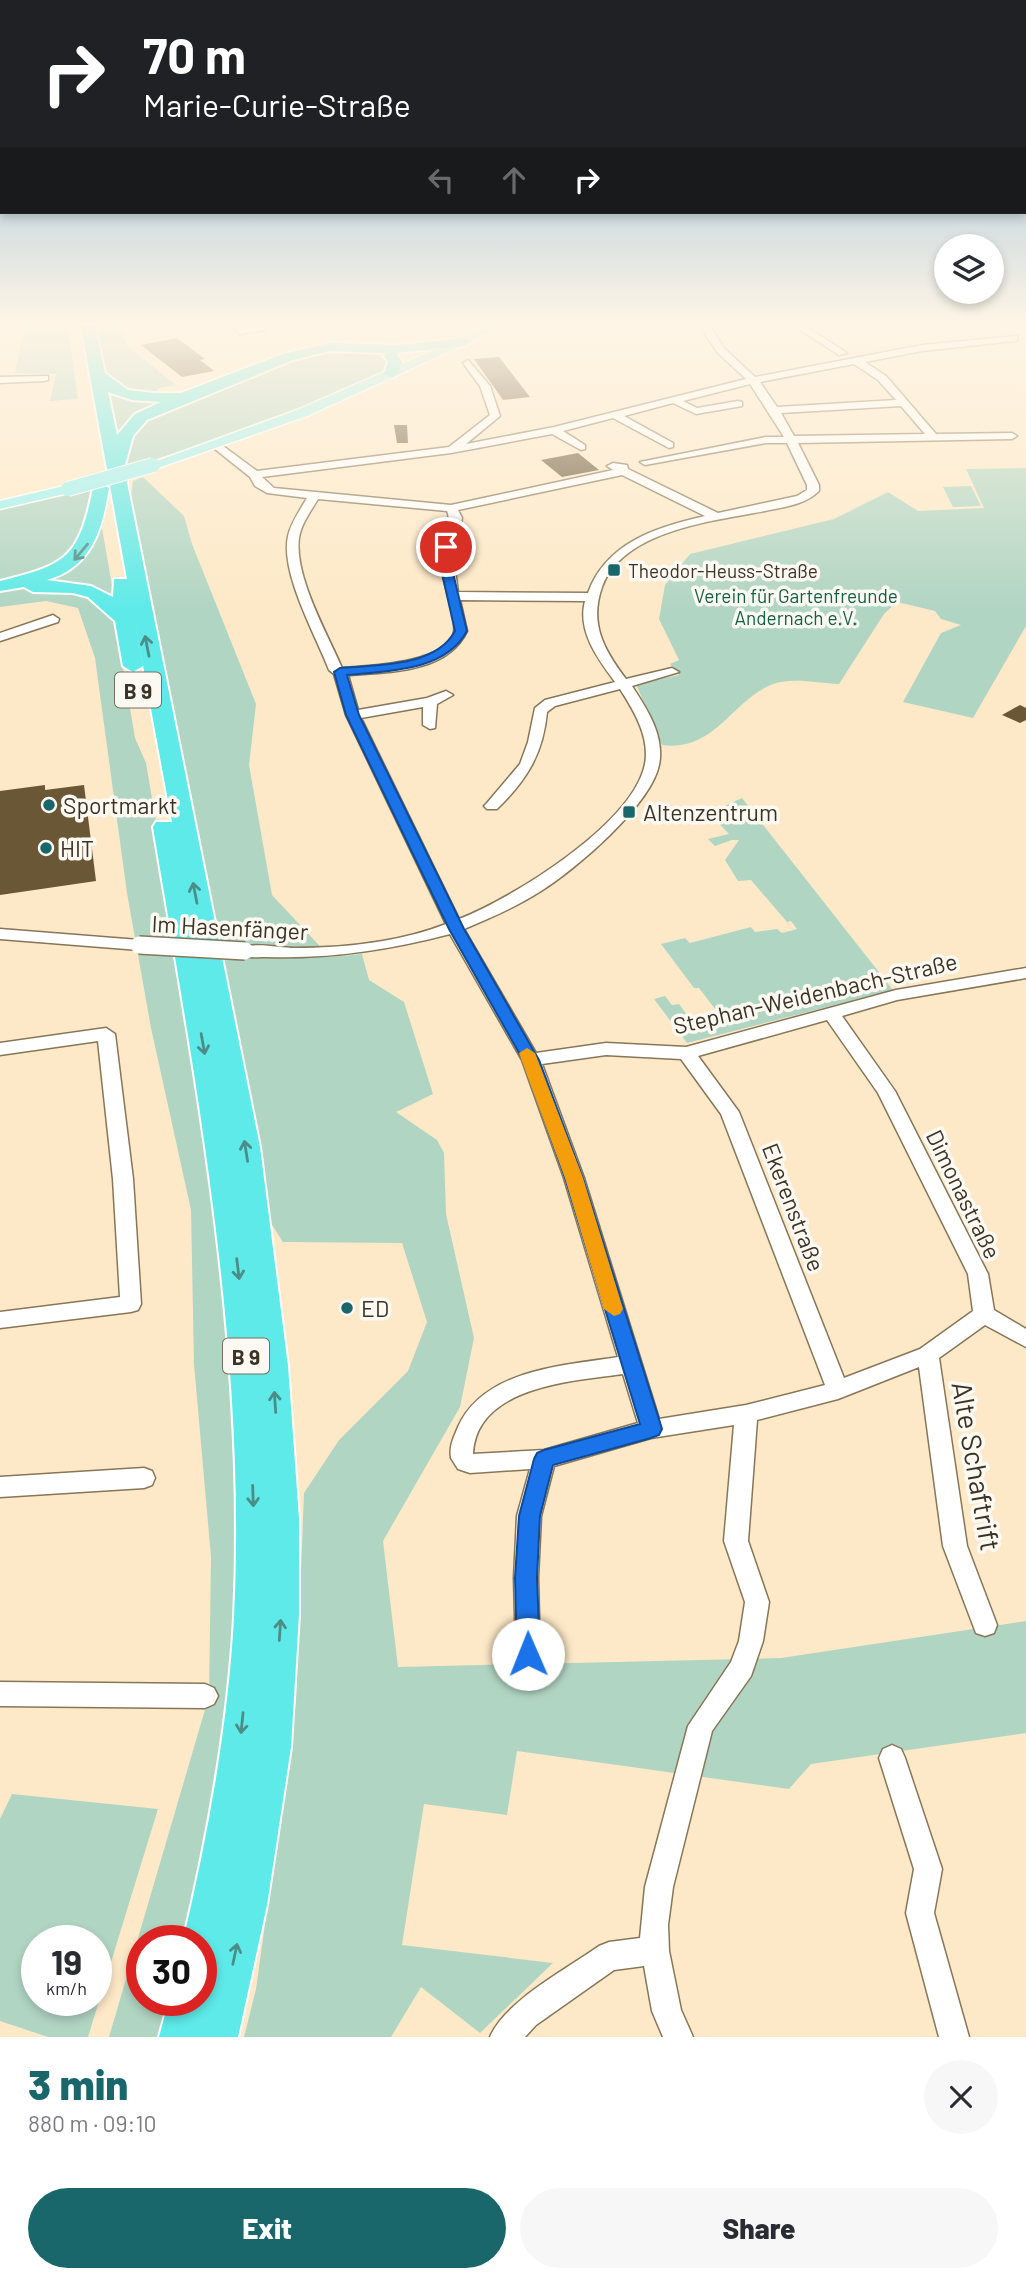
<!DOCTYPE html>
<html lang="en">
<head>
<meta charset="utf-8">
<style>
	body { margin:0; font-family:Barlow,sans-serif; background:#f7f7f7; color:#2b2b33; height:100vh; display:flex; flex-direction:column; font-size:26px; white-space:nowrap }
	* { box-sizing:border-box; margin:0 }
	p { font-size:23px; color:#7c7c81 }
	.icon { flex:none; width:38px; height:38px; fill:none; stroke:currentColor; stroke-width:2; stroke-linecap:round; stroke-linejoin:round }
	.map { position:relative; height:2037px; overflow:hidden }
	.sheet { display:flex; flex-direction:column; background:#fff; flex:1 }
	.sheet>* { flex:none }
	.guide { position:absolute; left:0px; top:0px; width:1027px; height:214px; box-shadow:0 4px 10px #0003; background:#202124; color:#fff; overflow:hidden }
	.tools { position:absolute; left:934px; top:234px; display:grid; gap:14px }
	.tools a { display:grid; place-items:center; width:70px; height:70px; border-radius:50%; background:#fff; box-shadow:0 4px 10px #0003; font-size:35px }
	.speed { position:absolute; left:21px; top:1925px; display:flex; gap:14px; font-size:35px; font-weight:700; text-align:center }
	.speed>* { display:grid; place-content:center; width:91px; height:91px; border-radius:50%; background:#fff; box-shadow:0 4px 10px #0003; line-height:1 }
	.speed small { font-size:18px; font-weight:400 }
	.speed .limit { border:10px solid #d22; background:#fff; color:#111 }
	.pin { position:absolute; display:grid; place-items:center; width:60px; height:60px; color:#fff; margin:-30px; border:4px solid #fff; border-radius:50%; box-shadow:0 2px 7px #0007 }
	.me { position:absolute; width:77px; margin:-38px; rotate:359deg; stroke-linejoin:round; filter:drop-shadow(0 0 5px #0008) }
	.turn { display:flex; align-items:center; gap:24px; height:147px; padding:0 28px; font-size:32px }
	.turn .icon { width:91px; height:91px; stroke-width:2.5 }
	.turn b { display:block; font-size:49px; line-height:60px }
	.lanes { display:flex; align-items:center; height:66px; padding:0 28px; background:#0003; justify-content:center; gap:35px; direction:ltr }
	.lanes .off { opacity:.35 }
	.round { display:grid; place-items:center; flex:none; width:74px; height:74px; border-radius:37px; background:#f7f7f7 }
	.headline { display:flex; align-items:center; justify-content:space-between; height:119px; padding:0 28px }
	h1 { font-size:42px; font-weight:800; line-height:52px; color:#19676a }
	.cta { display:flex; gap:14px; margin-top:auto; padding:14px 28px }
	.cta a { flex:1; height:80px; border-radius:42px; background:#19676a; color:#fff; font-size:28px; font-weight:800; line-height:80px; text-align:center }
	.cta a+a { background:#f7f7f7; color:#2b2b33 }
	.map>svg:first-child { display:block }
	.green { fill:#b1d5c3; fill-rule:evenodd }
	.building { fill:#6a5735 }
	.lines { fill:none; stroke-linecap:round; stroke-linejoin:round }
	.minor-casing { stroke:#877658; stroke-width:3 }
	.major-casing { stroke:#fff; stroke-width:3 }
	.highway-casing { stroke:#fff; stroke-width:4 }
	.minor { fill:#fff; fill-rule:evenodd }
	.major { fill:#9ef2f1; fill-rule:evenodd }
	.highway { fill:#5deae8; fill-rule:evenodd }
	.minor-bridge-casing { stroke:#877658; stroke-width:20; stroke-linecap:butt }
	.major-bridge-casing { stroke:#fff; stroke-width:16; stroke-linecap:butt }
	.minor-bridge { stroke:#fff; stroke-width:17 }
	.major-bridge { stroke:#9ef2f1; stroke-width:14 }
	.oneway { stroke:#4c8e87 }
	.route { fill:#1a73e8; stroke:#114b97; stroke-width:2 }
	.slow { fill:#f59e0b }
	.poi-dot { fill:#19676a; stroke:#fcf9f2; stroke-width:2.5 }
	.labels { text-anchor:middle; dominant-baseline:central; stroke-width:7; stroke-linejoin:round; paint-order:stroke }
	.far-poi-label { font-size:19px; fill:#3a3326; stroke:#fcf9f2; text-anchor:start }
	.far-park-label { font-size:19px; fill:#125f44; stroke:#fcf9f2 }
	.shield { fill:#fcf9f2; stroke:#746e63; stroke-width:2 }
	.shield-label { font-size:21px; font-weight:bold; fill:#3a3326 }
	.poi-label { font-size:23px; fill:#3a3326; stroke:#fcf9f2; text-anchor:start }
	.street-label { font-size:23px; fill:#3a3326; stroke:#fcf9f2 }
	.near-street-label { font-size:28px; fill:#3a3326; stroke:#fcf9f2 }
</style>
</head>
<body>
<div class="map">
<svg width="1026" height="2037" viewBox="0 0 1026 2037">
	<rect width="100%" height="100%" fill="#fde9c7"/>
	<g class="green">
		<polygon points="25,326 68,326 78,399 50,401 56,374 15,373"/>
		<polygon points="97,326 119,326 128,347 176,385 159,388 152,396 133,395 105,374"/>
		<path d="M335,349L369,351L391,363L384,373C300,409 216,443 127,467L128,446L138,423L298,357Z"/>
		<polygon points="106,391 176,397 155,407 117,445"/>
		<path d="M1026,468V626L973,718L903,702L941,633L961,625L941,619L935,611L897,602L884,614L839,684C819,683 792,677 773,684C733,699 715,752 662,745L636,684L679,675L670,664L679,660L659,619L665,585L690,554L834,519L888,492L918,511L984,508L966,469Z"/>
		<polygon points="143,477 184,516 192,544 256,704 249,765 272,895 330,957 362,954 369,980 404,1002 433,1094 396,1112 437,1140 444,1153 446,1214 474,1338 460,1407 383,1541 398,1667 781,1658 1026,1621 1026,1733 811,1764 789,1789 517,1751 507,1815 424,1804 402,1945 553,1963 480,2033 421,1987 391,2037 244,2037 256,1989 296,1700 304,1493 339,1440 408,1371 427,1322 402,1243 283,1242 265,1214 130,503 133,481"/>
		<polygon points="971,486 981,506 953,507 943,487"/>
		<polygon points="93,488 93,523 70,560 0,583 0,510"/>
		<polygon points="102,528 114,597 41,579 89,549"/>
		<polygon points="39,588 80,590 114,615 135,738 146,763 221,1203 236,1333 238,1614 225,1758 189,1941 142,1941 142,2000 173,2000 163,2037 109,2037 209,1696 211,1557 194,1364 191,1210 151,1028 127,893 95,658 78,608 46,601 0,607 0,590"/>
		<polygon points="742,798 893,990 687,1043 654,999 665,996 672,1005 679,1004 695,1026 722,1018 699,988 694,988 661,944 685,938 690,943 751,927 755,932 777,929 782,933 797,929 791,921 787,922 751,880 738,881 725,860 739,840 732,840 715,846 708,839 729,834 709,813"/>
		<path d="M12,1794L158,1809L88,2037H48L0,2021V1819ZM37,1941H96V2000H37Z"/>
	</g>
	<g class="building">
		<polygon points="177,338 205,359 200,360 214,371 182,377 141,345"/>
		<polygon points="499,357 530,397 503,400 474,359"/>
		<polygon points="394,425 407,425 408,443 397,443"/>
		<polygon points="578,453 599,470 562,477 541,460"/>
		<polygon points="1020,705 1026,708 1026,720 1020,723 1002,715"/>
		<polygon points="45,785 45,790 84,785 96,881 0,895 0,791"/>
	</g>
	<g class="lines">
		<g class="minor-casing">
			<g id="minor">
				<polygon points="233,326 264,326 265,330 240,334"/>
				<path d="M700,326H710L724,348L755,377L922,345L1017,336V340L1014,341L922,351L865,362L886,376L936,434L1012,433L1017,436L1012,439L798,443L819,485V491C805,505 783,507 765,511C713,521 623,530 602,587C589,624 604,650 626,679L672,668L679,672L632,686C647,709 665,736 659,765C651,805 575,870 541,891C516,907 491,918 464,929L536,1053L606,1043L686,1047L896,990L1026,968V978L897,1000L842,1016L895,1091L988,1274L994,1310L1026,1329V1347L985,1325L939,1358L967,1546L997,1625L994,1633L985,1636L976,1633L943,1546L919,1367L838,1399L757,1420L748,1541L769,1602L763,1641L751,1676L712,1731L673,1887L668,1925L669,1951L681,2010L693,2037H663L652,2011L644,1966L614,1970L536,2025L525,2037H490C505,2001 567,1969 599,1946L609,1942L640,1938L645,1887L688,1726L731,1662L739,1641L745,1602L724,1541L734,1425L651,1438L554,1466L541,1516L538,1578L540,1654L537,1662L528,1665L519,1662L516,1654L514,1578L517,1516L530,1469L470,1473L458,1469L451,1458C449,1446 454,1437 458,1427C484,1369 563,1366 618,1357L564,1178L522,1060L450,934C389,950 331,959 267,957C257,957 244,959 237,951C247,940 280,948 295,948C344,948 400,942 446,924L346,715L334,674L329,670C316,636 280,573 288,536C291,523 300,510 307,498L267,493L255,486L250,477L210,445L219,443L257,471L449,447L490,415L480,386L463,363L468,360L490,386L500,416L466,444L554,427L746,379L717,352ZM854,364L878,380L896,400L777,407L760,382ZM750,384L784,437H766L640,462L645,465L766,443H787L807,485V490L797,496L718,513L628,469L627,465L613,463L607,466L613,470L451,505L274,488L262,477L451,453L552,434L581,450L585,449V445L563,431L613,418L669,448L673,447V443L624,416L673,403L696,414L742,406V402L738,401L697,408L683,401ZM901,406L925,434L794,436L781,413ZM622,475L705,516C656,527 606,543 588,593L458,592L454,563L462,518L458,510ZM318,499L447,511C453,523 441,552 442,568C443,586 457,617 454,632C449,663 367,666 342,668C327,633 294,576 299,538C301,524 311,511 318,499ZM460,600L585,601C577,631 598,659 615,682L545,700L535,708L528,742L520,764L487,803L484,806L487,809H497C527,780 543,754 547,712L555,706L620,689C634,711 650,737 645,764C633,824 513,898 459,919L361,718L423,707V725L430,729L435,728L437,704L453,695L446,691L427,698L358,710L348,675C389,672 447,673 467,631ZM827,1020L878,1093L968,1274L973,1311L920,1349L844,1378L739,1112L698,1056ZM606,1055L681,1059L721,1114L825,1385L746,1405L659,1419L584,1178L542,1064ZM623,1374L638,1423L544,1450L473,1454C476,1386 573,1381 623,1374Z"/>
				<polygon points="794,326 805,326 847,353 839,355"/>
				<polygon points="48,376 48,380 44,381 0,383 0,377"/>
				<polygon points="53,615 59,619 58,622 0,641 0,633"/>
				<polygon points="0,929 139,940 147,945 139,950 0,939"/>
				<polygon points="106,1028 115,1034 133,1179 141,1304 138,1310 131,1312 0,1328 0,1312 120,1297 113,1179 98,1041 0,1055 0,1043"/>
				<polygon points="144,1468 152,1471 155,1478 152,1485 144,1488 0,1497 0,1477"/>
				<polygon points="0,1682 205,1684 214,1688 218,1696 214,1704 205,1708 0,1706"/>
				<polygon points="892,1745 901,1749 905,1758 942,1869 934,1913 969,2037 939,2037 906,1913 914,1869 879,1758 883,1749"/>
			</g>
		</g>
		<g class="major-casing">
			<g id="major">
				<polygon points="489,326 505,326 307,416 158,468 146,465 297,410"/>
				<polygon points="68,485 75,489 73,492 0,509 0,501"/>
			</g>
		</g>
		<g class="highway-casing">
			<path id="highway" d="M81,326H95L105,373L128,390L153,393H181L283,354L330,343L399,345L464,338L471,342L464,346L396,353L402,362L398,374L391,378L384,374L388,362L384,356L386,353L330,351L293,360L147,420L133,436L124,468L260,1147L288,1366L299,1519V1614L291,1747L267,1905L238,2037H159L169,2000H201V1982L206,1985L209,1973L201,1976V1941H183C208,1835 228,1727 234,1618C247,1352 197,1088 153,827L156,822H172L132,606L143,666L133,672L123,666L115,621L88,597L73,593L33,592L24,587L0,591V581C67,565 79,557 93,488L101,483L109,488C102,530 92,567 47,580L91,586L113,597L114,579H127ZM108,392L132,400L161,402L135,414L117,435Z"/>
		</g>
		<use href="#minor" class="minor"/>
		<use href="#major" class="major"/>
		<use href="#highway" class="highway"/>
		<g class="minor-bridge-casing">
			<polyline id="minor-bridge" points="139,945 245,951"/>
		</g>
		<g class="major-bridge-casing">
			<polyline id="major-bridge" points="68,489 153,465"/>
		</g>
		<use href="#minor-bridge" class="minor-bridge"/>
		<use href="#major-bridge" class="major-bridge"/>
	</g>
	<defs><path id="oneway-shaft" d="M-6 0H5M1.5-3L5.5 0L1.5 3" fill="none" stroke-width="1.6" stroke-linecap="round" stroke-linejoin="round" transform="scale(1.75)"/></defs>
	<g class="oneway">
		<use href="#oneway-shaft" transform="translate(81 552) rotate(130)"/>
		<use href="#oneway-shaft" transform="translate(147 646) rotate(-101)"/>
		<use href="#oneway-shaft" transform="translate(195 893) rotate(-101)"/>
		<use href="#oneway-shaft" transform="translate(203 1044) rotate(80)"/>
		<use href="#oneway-shaft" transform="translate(246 1151) rotate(-99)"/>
		<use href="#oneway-shaft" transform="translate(238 1269) rotate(83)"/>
		<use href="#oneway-shaft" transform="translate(275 1402) rotate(-94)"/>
		<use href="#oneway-shaft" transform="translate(253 1496) rotate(88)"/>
		<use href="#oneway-shaft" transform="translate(280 1630) rotate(-86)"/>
		<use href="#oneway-shaft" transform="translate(242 1723) rotate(96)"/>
		<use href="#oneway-shaft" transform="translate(235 1954) rotate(-78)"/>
	</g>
	<linearGradient id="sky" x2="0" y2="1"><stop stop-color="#7baed5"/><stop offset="0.53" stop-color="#fef5e6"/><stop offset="1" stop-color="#fef5e6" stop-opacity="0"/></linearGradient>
	<rect width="1026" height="611" fill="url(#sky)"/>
	<path class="route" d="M442,545L452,547V569L467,631C446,671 388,671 347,675L359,715L464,929L539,1060L583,1178L662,1429L659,1435L651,1438L553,1465L540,1516L537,1578L540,1654L536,1661L528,1664L520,1661L517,1654L515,1578L519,1516L534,1459L537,1453L544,1450L640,1424L565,1178L523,1060L449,929L346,715L334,672L340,668C376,665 436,667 455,631L441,569Z"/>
	<polygon class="slow" points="527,1048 535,1053 583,1178 623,1309 620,1314 614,1316 604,1309 565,1178 519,1053"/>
	<g class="poi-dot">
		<rect x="607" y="563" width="14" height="14" rx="3.5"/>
		<circle cx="49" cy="805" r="7"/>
		<rect x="622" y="805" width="14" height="14" rx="3.5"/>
		<circle cx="46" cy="848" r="7"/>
		<circle cx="347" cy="1308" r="7"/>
	</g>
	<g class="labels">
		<g class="far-poi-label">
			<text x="628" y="570">Theodor-Heuss-Straße</text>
		</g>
		<g class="far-park-label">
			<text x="796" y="595">Verein für Gartenfreunde<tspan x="796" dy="22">Andernach e.V.</tspan></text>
		</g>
		<g class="shield">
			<rect x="115" y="672.5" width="46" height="35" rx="5"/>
			<rect x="223" y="1338.5" width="46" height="35" rx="5"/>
		</g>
		<g class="shield-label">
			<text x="138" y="690">B 9</text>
			<text x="246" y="1356">B 9</text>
		</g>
		<g class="poi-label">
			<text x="63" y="805">Sportmarkt</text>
			<text x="643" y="812">Altenzentrum</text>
			<text x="60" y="848">HIT</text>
			<text x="361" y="1308">ED</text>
		</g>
		<g class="street-label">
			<text transform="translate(230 927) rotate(3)">Im Hasenfänger</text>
			<text transform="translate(815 993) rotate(-13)">Stephan-Weidenbach-Straße</text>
			<text transform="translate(964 1194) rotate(64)">Dimonastraße</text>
			<text transform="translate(794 1207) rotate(69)">Ekerenstraße</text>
		</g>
		<g class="near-street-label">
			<text transform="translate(977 1466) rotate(80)">Alte Schaftrift</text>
		</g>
	</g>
</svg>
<div class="tools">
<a><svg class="icon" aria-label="layers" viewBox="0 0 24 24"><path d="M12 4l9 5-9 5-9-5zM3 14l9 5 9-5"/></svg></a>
</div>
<div class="speed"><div>19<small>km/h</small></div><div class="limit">30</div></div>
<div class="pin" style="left:446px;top:547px;background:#d93025"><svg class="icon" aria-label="arrive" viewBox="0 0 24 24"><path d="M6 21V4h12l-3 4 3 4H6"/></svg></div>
<svg class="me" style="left:528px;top:1654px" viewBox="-20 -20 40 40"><circle r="19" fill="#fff"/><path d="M0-13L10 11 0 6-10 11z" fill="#1a73e8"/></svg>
<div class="guide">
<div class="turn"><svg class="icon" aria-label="right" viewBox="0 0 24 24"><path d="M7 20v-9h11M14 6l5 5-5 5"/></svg><div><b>70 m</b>Marie-Curie-Straße</div></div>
<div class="lanes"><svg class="icon off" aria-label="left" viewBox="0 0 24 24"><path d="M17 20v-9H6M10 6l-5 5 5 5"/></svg><svg class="icon off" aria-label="ahead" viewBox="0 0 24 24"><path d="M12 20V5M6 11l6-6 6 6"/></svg><svg class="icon" aria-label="right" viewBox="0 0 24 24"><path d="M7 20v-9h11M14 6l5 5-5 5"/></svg></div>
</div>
</div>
<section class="sheet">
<div class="headline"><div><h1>3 min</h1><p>880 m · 09:10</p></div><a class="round"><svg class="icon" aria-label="close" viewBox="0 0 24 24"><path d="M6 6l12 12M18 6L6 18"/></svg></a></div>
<div class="cta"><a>Exit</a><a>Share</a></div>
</section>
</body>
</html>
